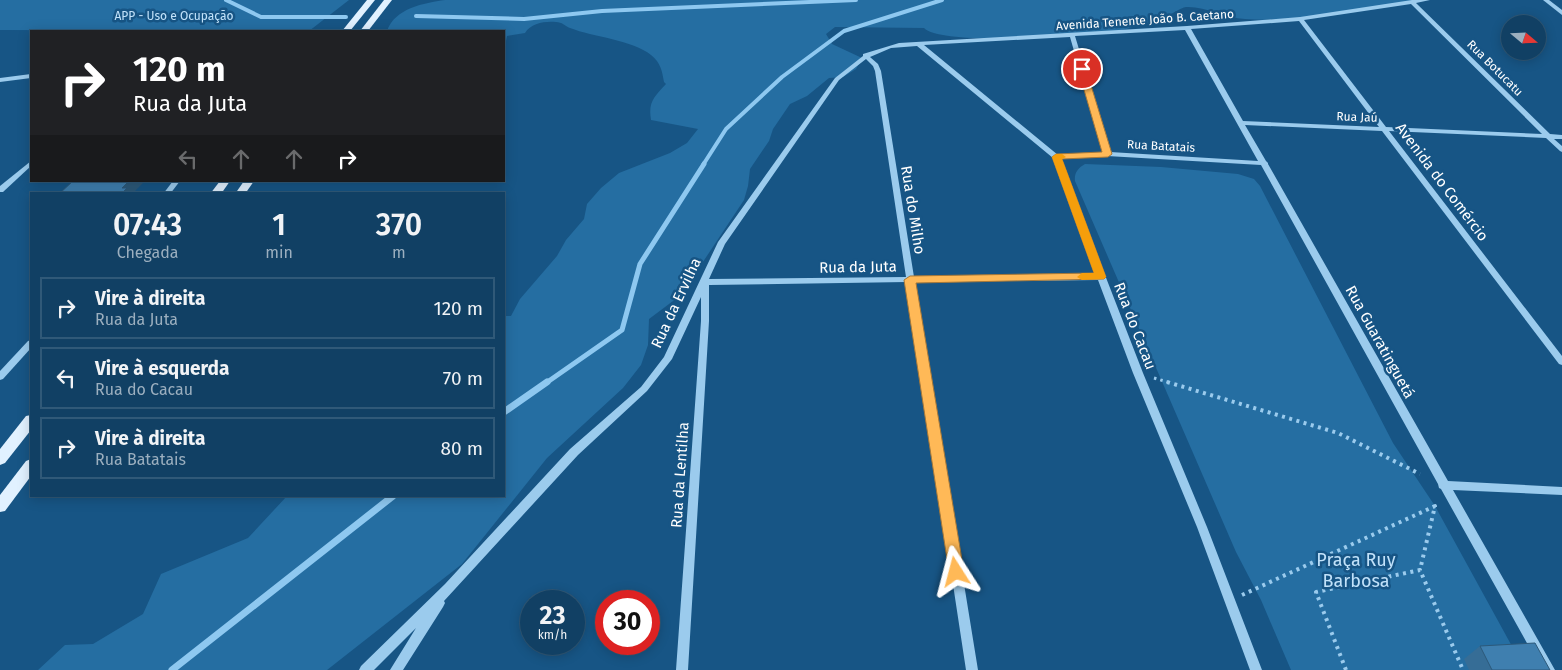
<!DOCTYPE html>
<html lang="pt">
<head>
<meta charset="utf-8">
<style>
	body { margin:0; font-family:"Fira Sans",sans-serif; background:#1a476a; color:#f1f3f6; height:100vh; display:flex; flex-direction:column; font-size:19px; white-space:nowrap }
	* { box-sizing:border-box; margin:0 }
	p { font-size:16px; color:#9cafbf }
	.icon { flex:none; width:28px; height:28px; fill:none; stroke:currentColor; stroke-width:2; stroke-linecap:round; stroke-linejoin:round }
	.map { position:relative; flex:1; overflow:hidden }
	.side { position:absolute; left:30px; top:192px; width:475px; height:305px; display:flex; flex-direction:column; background:#114064; border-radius:0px; box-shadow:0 2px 12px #0003,0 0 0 1px #305978 }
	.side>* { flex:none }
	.guide { position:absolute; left:30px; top:30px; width:475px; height:152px; border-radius:0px; box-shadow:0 2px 12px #0003,0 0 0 1px #305978; background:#202124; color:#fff; overflow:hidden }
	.needle { width:32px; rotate:109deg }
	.tools { position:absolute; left:1501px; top:15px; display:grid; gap:10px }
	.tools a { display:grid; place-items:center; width:45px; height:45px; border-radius:50%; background:#114064; box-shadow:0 2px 12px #0003,0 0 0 1px #305978; font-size:25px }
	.speed { position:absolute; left:520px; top:590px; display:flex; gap:10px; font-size:25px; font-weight:700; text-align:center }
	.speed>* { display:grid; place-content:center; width:65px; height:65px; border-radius:50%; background:#114064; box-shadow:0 2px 12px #0003,0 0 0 1px #305978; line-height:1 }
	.speed small { font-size:12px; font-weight:400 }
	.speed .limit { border:8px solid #d22; background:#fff; color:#111 }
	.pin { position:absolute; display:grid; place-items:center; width:42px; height:42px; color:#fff; margin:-21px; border:2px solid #fff; border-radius:50%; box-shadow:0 1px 5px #0007 }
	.me { position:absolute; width:55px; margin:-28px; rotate:351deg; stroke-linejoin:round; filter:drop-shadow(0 0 4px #0008) }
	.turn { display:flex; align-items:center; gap:18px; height:105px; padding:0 20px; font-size:22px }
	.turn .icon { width:65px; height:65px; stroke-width:2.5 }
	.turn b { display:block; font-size:35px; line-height:42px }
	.lanes { display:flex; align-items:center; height:48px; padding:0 20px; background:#0003; justify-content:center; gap:25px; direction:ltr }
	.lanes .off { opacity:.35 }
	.eta { display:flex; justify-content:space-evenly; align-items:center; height:85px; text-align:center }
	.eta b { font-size:30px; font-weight:600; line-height:35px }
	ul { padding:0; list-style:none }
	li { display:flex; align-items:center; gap:15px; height:62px; margin:0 10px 8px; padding:0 10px; border:2px solid #305978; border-radius:0px }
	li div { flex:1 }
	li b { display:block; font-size:19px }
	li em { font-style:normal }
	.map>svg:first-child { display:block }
	.green { fill:#256ea2 }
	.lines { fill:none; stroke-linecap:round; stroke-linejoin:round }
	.stream-far2 { stroke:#8ec8f0; stroke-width:4 }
	.stream-far1 { stroke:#8ec8f0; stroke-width:5 }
	.stream { stroke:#8ec8f0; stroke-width:7 }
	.path-far1 { stroke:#9bcbed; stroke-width:3; stroke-dasharray:2.5 4; stroke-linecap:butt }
	.path { stroke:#9bcbed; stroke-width:4; stroke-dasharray:3 4.5; stroke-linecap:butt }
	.minor { fill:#9bcbed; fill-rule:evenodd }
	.major { fill:#e1f1ff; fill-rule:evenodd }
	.wall { fill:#366d96 }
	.shaded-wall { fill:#2c597a }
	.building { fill:#3f7faf; stroke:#2c597a }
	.route { fill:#ffb957; stroke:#a67839 }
	.slow { fill:#f59e0b }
	.labels { text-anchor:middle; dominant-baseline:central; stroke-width:5; stroke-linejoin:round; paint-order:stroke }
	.far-park-label { font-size:12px; fill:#c1e2fa; stroke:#175585 }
	.far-street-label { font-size:12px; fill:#fff; stroke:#175585 }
	.street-label { font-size:15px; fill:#fff; stroke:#175585 }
	.near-park-label { font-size:18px; fill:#c1e2fa; stroke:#175585 }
</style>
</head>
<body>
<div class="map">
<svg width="1562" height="670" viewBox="0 0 1562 670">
	<rect width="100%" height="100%" fill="#175585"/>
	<g class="green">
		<polygon points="0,0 349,0 309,31 0,30"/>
		<path d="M445,0H1421C1366,8 1300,23 1245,19C1225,18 1205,6 1186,7C1180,8 1174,13 1169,15C1155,21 1140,25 1126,29C1096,36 943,47 924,28L835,27L826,34L832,44L862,58L856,69L843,77L829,78L807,96L790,104L773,129L769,141L750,169L748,186L744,200L681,295L649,319L648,345L641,365L623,388L547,458L462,564L327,670H38L65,645L93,644L143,614L161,574L248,538L287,496H504V316H511L520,299L557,256L566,240L584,219L587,204L601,188L619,173L670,153L687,143L698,129L651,120C648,102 654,97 666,84L664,82C662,71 661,63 651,55C633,40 593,37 570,28C565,26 562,22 556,22C545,21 531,23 525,33L507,36L504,51V31H387C395,8 424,3 445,0Z"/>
		<path d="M1085,164L1161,167L1238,174L1254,179L1260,186L1393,443L1435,506L1525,670H1291L1261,600L1236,552L1075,181C1074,173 1078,168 1085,164Z"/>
	</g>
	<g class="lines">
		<g class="stream-far2">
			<polyline points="226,0 261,17 346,17"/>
			<polyline points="416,16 524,19 602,11 856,0"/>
			<polyline points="703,165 726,129 782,77 844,31 942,0"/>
		</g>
		<polyline class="stream-far1" points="546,383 622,330 640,264 704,164"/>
		<g class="stream">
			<polyline points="504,412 547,382"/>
			<polyline points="172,670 393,496"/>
		</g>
		<polyline class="path-far1" points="1154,378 1171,383"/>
		<g class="path">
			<polyline points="1167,382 1338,433 1420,474"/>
			<polyline points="1242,595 1435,506 1420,570"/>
			<polyline points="1346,670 1316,592 1420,570 1463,670"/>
		</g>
		<g class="minor">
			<path d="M1412,0H1430L1416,3L1550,134L1562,135V139H1554L1562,146V152L1560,151L1546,138L1389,131L1562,356V365L1559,364L1382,131L1245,125L1266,161L1268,163V164L1448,481L1562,487V495L1453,490L1555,670H1542L1441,489L1439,488L1438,484L1261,165L1107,156L1060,159L1143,373L1207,527L1262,670H1250L1197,527L1133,373L1098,280L915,282L978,670H966L907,282L709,285V321L688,670H676L701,321V297L672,359L647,391L578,455L444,601L445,603L443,607L403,670H390L416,628L374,670H359L361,666L445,584L570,449L641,387L664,357L718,242L835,78L863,56V54L899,43L1187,26L1300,17ZM1411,4L1542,134L1386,127L1304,20ZM1299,21L1379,127L1243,121L1191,29ZM1185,30L1258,161L1110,152L1075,36ZM1070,37L1103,152L1058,155L924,45ZM917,46L1053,158L1096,274L914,277L881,71L878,64L870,57L891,48ZM866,59L873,66L875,71L906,277L709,279L725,244L839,80Z"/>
			<polygon points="1543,0 1549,0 1562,10 1562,15"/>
			<polygon points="31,74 31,78 0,82 0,78"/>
			<polygon points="31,161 31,166 3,192 0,192 0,186"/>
			<polygon points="173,181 180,181 170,194 163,194"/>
			<polygon points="31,340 31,348 3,379 0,380 0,371 28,341"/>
		</g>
		<g class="major">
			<polygon points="367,0 375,0 350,31 342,31"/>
			<polygon points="384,0 392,0 368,31 360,31"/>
			<polygon points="220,181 230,181 221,194 210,194"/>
			<polygon points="244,181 254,181 245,194 235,194"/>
			<polygon points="31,415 31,430 5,463 0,465 0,449 26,416"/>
			<polygon points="31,459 31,476 5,511 0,512 0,495 26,461"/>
		</g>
	</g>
	<polygon class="wall" points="1480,646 1550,670 1469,670 1464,659"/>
	<polygon class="shaded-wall" points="129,181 145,181 132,194 121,194 122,188"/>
	<g class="building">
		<polygon points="73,181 129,181 122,188 127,188 121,194 59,194"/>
		<polygon points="1535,643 1550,670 1492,670 1480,646"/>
	</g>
	<polygon class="route" points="1082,66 1086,69 1112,154 1108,157 1062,159 1106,277 1104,279 916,283 964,572 962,577 956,579 951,577 949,572 904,280 910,276 1094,273 1052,157 1056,154 1102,152 1078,69"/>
	<polygon class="slow" points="1056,154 1062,154 1066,157 1062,159 1106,277 1104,279 1082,280 1077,277 1082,273 1094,273 1052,157"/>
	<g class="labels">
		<g class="far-park-label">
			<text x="174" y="16">APP - Uso e Ocupação</text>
		</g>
		<g class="far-street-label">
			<text transform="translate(1145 20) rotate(-4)">Avenida Tenente João B. Caetano</text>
			<text transform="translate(1495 68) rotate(45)">Rua Botucatu</text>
			<text transform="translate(1357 117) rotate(2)">Rua Jaú</text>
			<text transform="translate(1161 146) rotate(3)">Rua Batatais</text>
		</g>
		<g class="street-label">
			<text transform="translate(1442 182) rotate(53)">Avenida do Comércio</text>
			<text transform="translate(913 210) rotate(81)">Rua do Milho</text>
			<text transform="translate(858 267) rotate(-1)">Rua da Juta</text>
			<text transform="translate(676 303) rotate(-65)">Rua da Ervilha</text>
			<text transform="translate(1135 326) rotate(69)">Rua do Cacau</text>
			<text transform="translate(1380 342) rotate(61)">Rua Guaratinguetá</text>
			<text transform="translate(680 475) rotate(-86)">Rua da Lentilha</text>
		</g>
		<g class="near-park-label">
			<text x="1356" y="560">Praça Ruy<tspan x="1356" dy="21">Barbosa</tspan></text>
		</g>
	</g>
</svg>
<div class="tools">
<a><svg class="needle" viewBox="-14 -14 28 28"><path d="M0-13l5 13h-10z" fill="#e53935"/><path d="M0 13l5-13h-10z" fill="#9cafbf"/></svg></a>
</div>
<div class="speed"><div>23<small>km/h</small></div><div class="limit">30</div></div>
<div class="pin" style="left:1082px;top:69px;background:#d93025"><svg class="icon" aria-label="arrive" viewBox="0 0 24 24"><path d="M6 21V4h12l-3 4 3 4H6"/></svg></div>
<svg class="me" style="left:956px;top:572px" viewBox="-20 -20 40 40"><path d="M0-17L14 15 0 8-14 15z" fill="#ffb957" stroke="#fff" stroke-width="4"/></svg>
<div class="guide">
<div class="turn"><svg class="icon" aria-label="right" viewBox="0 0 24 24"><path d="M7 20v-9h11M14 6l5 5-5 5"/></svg><div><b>120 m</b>Rua da Juta</div></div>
<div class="lanes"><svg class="icon off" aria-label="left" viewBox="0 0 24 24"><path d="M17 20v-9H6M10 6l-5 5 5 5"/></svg><svg class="icon off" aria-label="ahead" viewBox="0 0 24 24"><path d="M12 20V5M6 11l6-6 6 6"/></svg><svg class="icon off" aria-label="ahead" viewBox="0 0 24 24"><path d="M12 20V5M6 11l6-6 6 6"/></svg><svg class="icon" aria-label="right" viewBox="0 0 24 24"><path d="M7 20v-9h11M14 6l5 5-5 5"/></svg></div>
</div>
<section class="side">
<div class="eta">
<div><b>07:43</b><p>Chegada</p></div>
<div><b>1</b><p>min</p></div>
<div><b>370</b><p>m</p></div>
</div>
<ul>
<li><svg class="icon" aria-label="right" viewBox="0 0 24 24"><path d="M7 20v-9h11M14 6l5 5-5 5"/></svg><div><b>Vire à direita</b><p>Rua da Juta</p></div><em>120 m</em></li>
<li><svg class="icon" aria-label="left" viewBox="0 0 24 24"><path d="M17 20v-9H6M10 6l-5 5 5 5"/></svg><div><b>Vire à esquerda</b><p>Rua do Cacau</p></div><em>70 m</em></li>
<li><svg class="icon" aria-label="right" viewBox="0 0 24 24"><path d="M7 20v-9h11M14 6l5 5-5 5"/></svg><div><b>Vire à direita</b><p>Rua Batatais</p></div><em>80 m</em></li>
</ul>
</section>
</div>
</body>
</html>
